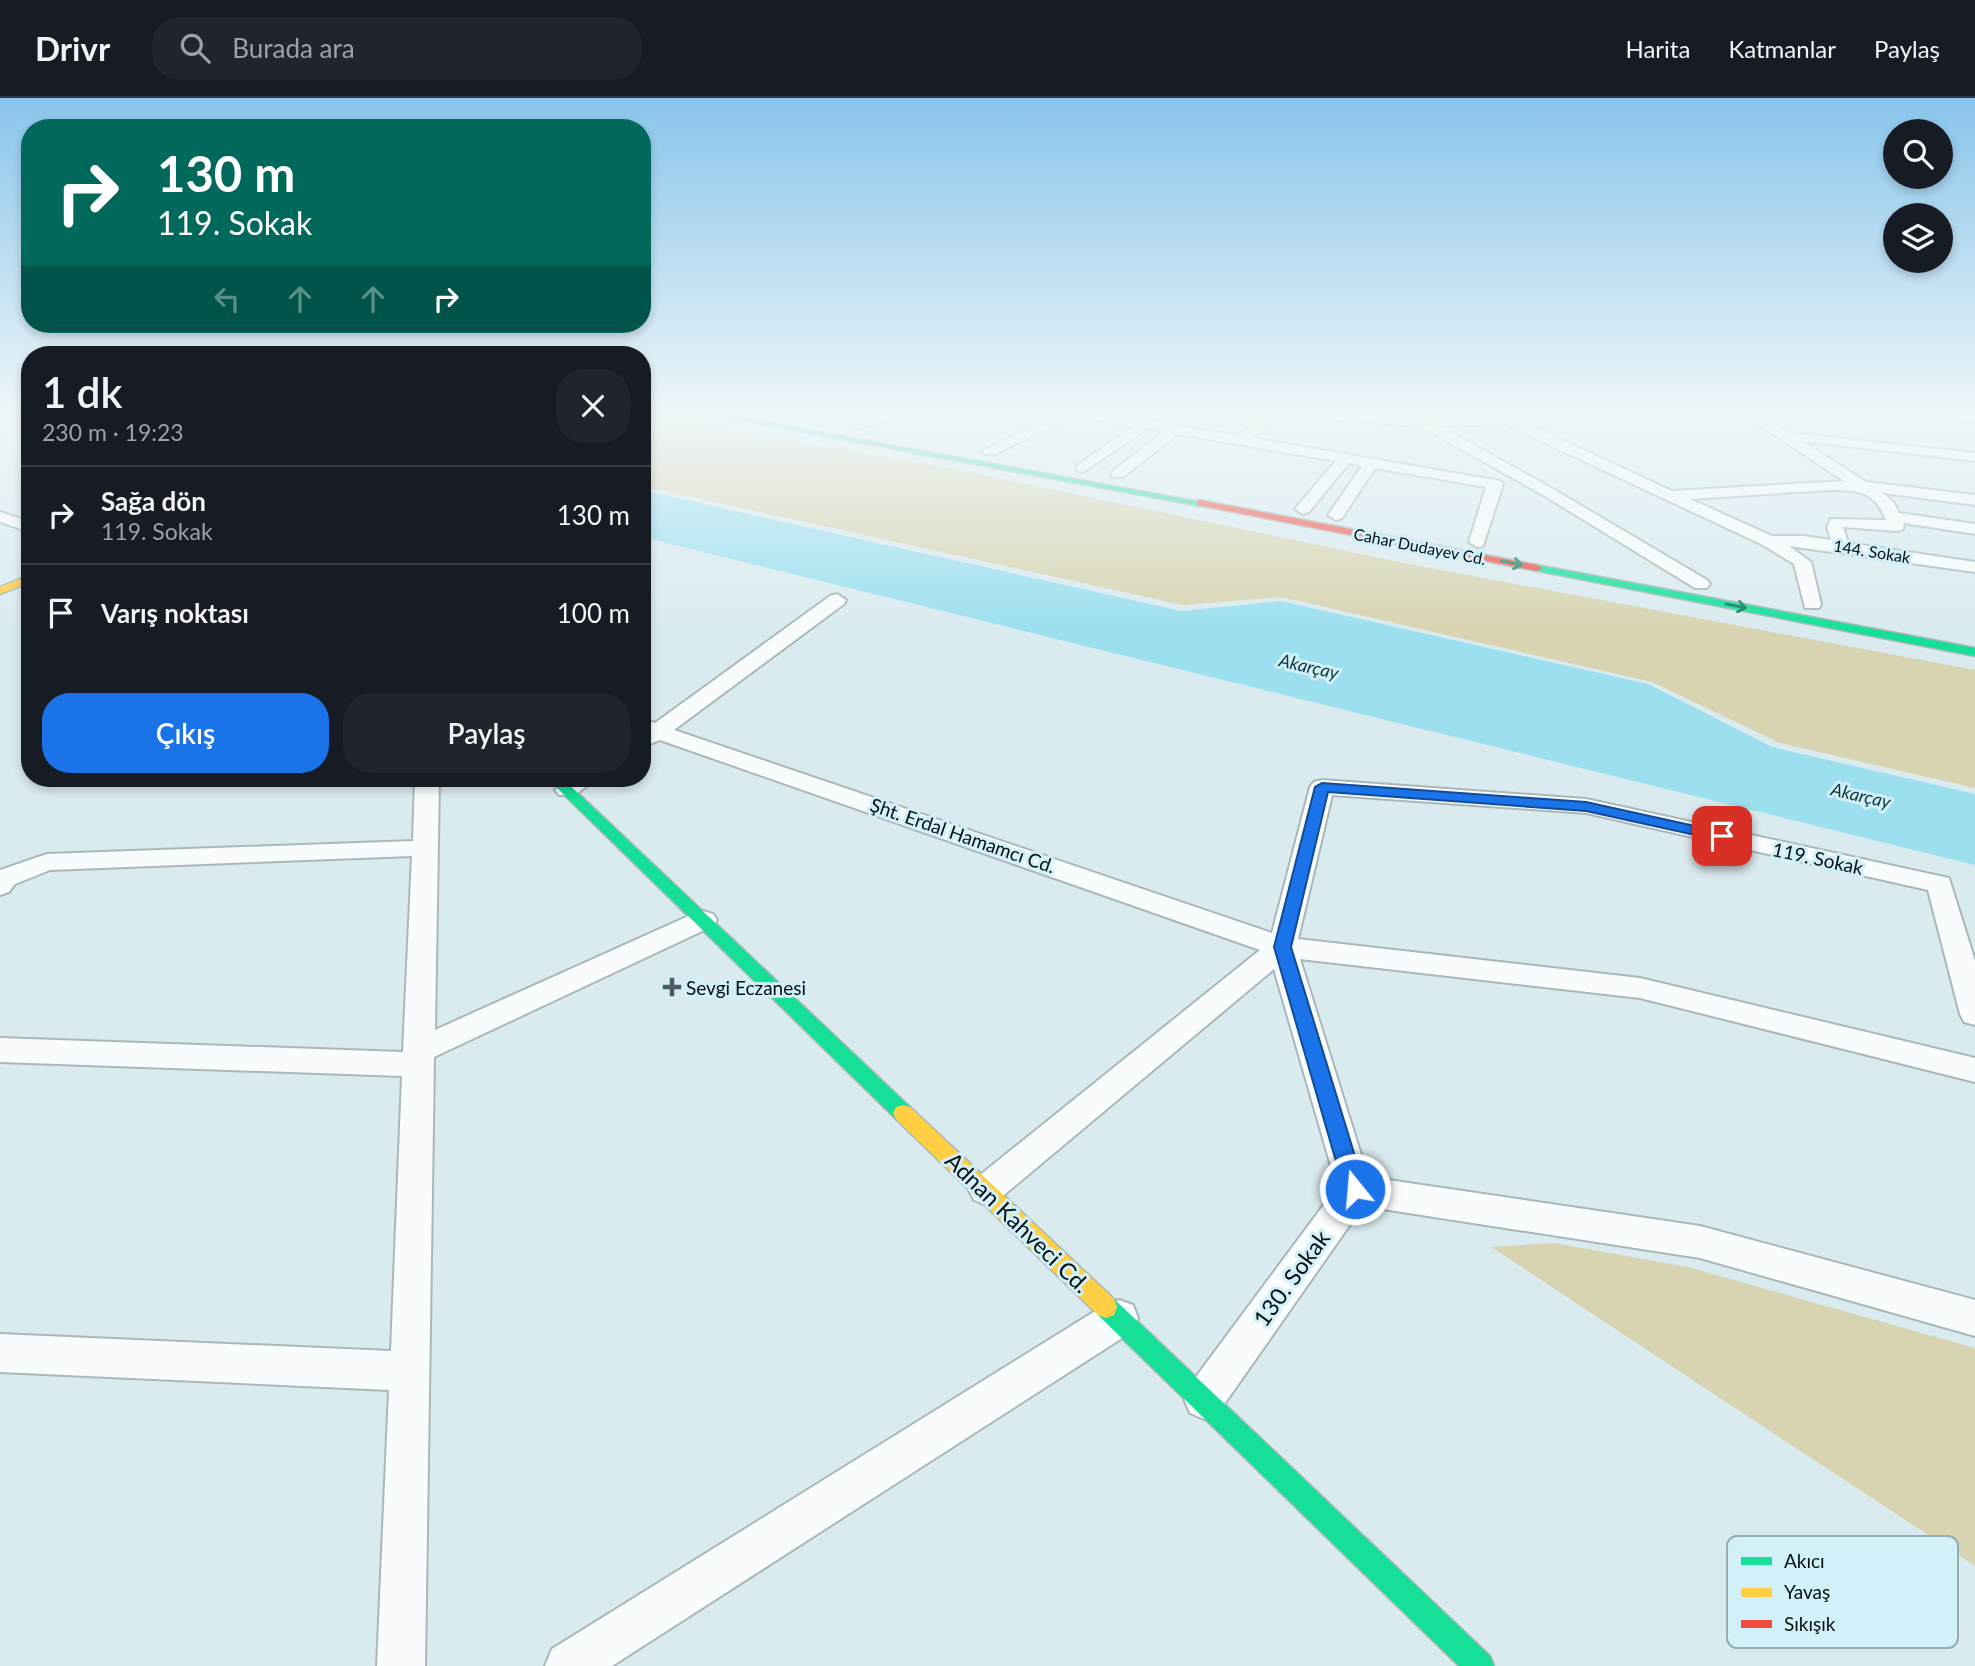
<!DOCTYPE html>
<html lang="tr">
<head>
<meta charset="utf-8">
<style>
	body { margin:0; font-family:Lato,sans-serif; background:#20242c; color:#f1f3f6; height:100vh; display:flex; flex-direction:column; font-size:26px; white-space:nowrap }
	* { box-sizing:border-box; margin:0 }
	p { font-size:23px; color:#9ea1a6 }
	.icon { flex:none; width:38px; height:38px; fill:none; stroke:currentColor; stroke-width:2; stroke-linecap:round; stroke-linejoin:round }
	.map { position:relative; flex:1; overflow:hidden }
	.drawer { position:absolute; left:21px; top:248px; width:630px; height:441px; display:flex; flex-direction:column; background:#171b24; border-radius:28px; box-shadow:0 4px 10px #0003 }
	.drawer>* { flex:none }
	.hud { position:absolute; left:21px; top:21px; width:630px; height:214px; border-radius:28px; box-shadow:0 4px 10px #0003; background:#00695c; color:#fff; overflow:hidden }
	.tools { position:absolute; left:1883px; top:21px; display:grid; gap:14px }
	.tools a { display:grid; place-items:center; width:70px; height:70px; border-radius:50%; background:#171b24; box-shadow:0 4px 10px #0003; font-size:35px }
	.pin { position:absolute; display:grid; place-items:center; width:60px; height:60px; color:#fff; margin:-30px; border-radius:14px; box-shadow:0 4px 10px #0006 }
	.me { position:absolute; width:77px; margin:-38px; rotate:343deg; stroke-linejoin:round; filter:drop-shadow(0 0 5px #0008) }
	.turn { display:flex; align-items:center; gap:24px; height:147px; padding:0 21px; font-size:32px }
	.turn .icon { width:91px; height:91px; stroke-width:2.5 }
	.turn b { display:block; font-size:49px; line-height:60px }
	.lanes { display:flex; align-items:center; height:66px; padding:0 21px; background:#0003; justify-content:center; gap:35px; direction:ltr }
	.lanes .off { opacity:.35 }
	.round { display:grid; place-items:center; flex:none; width:74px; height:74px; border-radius:28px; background:#20242c }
	.head { display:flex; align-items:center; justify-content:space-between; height:119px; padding:0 21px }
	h1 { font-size:42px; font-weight:600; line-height:52px }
	.action { display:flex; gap:14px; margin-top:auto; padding:14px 21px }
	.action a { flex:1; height:80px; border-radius:28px; background:#1a73e8; color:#fff; font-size:28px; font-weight:600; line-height:80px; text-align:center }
	.action a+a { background:#20242c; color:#f1f3f6 }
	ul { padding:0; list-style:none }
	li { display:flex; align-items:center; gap:21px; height:98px; padding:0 21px; border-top:2px solid #363941 }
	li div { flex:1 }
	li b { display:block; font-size:26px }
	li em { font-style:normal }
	header { display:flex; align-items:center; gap:42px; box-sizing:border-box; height:98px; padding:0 35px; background:#171b24; border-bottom:2px solid #363941 }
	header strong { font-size:33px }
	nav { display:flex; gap:38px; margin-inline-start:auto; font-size:24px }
	.search { width:490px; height:63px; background:#20242c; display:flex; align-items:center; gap:18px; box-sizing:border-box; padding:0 24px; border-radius:28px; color:#9ea1a6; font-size:26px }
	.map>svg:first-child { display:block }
	.green { fill:#d8d4b2 }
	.water { fill:#9cdfef }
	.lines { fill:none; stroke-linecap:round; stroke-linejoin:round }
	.street-casing { stroke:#aab7ba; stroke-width:4 }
	.fast-casing { stroke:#aab7ba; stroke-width:3 }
	.slow-casing { stroke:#aab7ba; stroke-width:3 }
	.jam-casing { stroke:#aab7ba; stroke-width:3 }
	.street { fill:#f9fcfd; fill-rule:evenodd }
	.fast { fill:#16e098; fill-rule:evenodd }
	.slow { fill:#ffcf43; fill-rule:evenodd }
	.jam { fill:#f24e42; fill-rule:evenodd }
	.oneway { stroke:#0f825c }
	.route { fill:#1a73e8; stroke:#114b97; stroke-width:2 }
	.poi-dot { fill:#505d60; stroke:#d1f0f8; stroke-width:2.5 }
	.labels { text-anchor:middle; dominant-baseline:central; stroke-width:6; stroke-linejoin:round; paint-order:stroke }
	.far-street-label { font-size:16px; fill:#061013; stroke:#d1f0f8 }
	.far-water-label { font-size:18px; font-style:italic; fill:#0e3942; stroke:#d1f0f8 }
	.street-label { font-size:19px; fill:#061013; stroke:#d1f0f8 }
	.poi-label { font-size:19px; fill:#061013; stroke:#d1f0f8; text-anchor:start }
	.near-street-label { font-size:23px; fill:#061013; stroke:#d1f0f8 }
	.key { fill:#d1f0f8; stroke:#94adb3; stroke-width:2 }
	.key-label { font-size:19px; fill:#061013 }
</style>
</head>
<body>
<header>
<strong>Drivr</strong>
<div class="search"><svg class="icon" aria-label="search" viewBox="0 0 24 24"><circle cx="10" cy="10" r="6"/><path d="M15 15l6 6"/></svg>Burada ara</div>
<nav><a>Harita</a><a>Katmanlar</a><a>Paylaş</a></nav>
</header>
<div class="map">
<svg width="1975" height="1568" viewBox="0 0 1975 1568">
	<rect width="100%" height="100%" fill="#daebef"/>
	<g class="green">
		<polygon points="642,328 726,332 955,371 1409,466 1975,572 1975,690 1780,645 1652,584 1281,499 1183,507 642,388"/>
		<polygon points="1553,1145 1688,1169 1975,1250 1975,1468 1491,1149"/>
	</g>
	<polygon class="water" points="642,392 1181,513 1281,503 1648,586 1772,649 1975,696 1975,767 642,439"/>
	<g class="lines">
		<g class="street-casing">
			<g id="street">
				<polygon points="0,314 24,314 22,317 0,321"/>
				<polygon points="894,314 916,314 914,317 855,331 848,327 850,324"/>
				<path d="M1062,314H1097L1238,338L1266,314L1405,319L1400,314C1412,314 1416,317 1427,320C1445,324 1470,319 1489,319L1484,314H1512V319L1672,393L1844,383L1740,314H1755L1789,335L1975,355V363L1802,343L1866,384L1975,397V407L1883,395L1894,405L1899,415L1975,426V436L1904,425L1903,431L1897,433L1843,429L1848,445L1975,464V474L1789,448L1811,464L1821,506L1819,510H1805L1794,466L1763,447L1505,326L1440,328L1553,391L1707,482L1710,486L1707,490H1695L1543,397L1420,328L1285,318L1279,315L1252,340L1500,383L1503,386L1483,448L1477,449L1469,444L1486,389L1375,370L1342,420L1336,422L1328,417L1362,368L1349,365L1309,414L1303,416L1295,411L1336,363L1178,336L1123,379H1113L1111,376L1113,373L1164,333L1148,330L1083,374L1078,373L1076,370L1078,367L1134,328L1075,318L995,356H985L983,353ZM1830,392C1859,392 1874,393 1886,422L1831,421L1827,429L1831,442L1803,438H1772L1690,401Z"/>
				<polygon points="1907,314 1975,317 1975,325 1914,318"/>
				<polygon points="0,414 30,424 30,434 0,424"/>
				<polygon points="837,496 846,502 844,506 674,632 1272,835 1310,689 1314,684 1322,682 1586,701 1949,780 1975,863 1975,927 1964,924 1960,916 1928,792 1586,715 1332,697 1298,841 1640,880 1975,960 1975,984 1640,900 1300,861 1368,1079 1700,1128 1975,1202 1975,1238 1700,1160 1363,1108 1218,1315 1204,1321 1190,1315 1184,1301 1190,1287 1337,1089 1274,871 998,1102 986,1107 974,1102 969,1092 974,1082 1260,852 660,642 650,646 642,644 642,621 655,625 830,498"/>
				<polygon points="415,681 439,681 435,932 693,816 703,813 713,816 717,822 713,828 434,959 425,1568 377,1568 389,1292 0,1274 0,1236 391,1253 402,978 0,964 0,940 403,954 412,758 50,772 15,786 9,794 0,797 0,772 47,756 413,743"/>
				<polygon points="568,681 596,681 575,697 559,697 555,692"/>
				<polygon points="1119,1202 1133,1207 1138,1220 1133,1233 612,1568 545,1568 552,1551 1105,1207"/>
			</g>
		</g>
		<g class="fast-casing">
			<g id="fast">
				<polygon points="695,314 710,314 1205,405 1200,408"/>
				<polygon points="1537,467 1975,550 1975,558 1533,472 1532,470"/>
				<polygon points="548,681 563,681 910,1009 913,1015 910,1021 903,1023 896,1021"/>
				<polygon points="1106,1198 1114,1201 1490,1558 1494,1568 1459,1568 1098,1217 1095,1209 1098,1201"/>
			</g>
		</g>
		<g class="slow-casing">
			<g id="slow">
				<polygon points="30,477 30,484 0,496 0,489"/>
				<polygon points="903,1007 910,1009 1114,1201 1117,1209 1114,1217 1106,1220 1098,1217 896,1021 893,1015 896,1009"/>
			</g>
		</g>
		<g class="jam-casing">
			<polygon id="jam" points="1200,402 1537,467 1542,470 1537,473 1197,407 1197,403"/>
		</g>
		<use href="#street" class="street"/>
		<use href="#fast" class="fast"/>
		<use href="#slow" class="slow"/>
		<use href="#jam" class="jam"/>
	</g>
	<defs><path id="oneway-shaft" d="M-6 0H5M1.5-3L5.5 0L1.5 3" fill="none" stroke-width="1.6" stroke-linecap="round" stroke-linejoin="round" transform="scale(1.75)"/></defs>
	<g class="oneway">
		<use href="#oneway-shaft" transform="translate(1512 465) rotate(11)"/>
		<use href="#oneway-shaft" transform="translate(1736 508) rotate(11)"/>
	</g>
	<linearGradient id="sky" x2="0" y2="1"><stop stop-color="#89c5eb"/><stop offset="0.59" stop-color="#eef6f8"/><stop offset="1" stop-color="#eef6f8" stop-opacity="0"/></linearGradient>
	<rect width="1975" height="533" fill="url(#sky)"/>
	<polygon class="route" points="1322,685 1586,704 1722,734 1730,738 1722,743 1586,713 1328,694 1291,849 1365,1091 1362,1098 1355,1100 1347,1098 1344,1091 1274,849 1315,689"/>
	<path class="poi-dot" d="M668.5 878.5h7v7h7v7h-7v7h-7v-7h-7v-7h7z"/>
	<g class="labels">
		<g class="far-street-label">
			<text transform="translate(1420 448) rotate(11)">Cahar Dudayev Cd.</text>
			<text transform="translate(1872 453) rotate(9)">144. Sokak</text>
		</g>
		<g class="far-water-label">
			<text transform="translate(1309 568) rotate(13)">Akarçay</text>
			<text transform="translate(1861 697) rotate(13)">Akarçay</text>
		</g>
		<g class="street-label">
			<text transform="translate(963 737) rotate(19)">Şht. Erdal Hamamcı Cd.</text>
			<text transform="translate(1818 760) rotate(12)">119. Sokak</text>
		</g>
		<g class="poi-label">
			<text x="686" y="889">Sevgi Eczanesi</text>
		</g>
		<g class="near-street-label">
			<text transform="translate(1018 1124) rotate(44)">Adnan Kahveci Cd.</text>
			<text transform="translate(1291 1180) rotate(-54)">130. Sokak</text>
		</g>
	</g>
	<rect x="1727" y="1438" width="231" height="112" rx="10" class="key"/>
	<rect x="1741" y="1459" width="31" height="8" fill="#16e098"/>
	<rect x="1741" y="1490" width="31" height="9" fill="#ffcf43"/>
	<rect x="1741" y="1522" width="31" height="8" fill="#f24e42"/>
	<g class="key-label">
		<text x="1784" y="1470">Akıcı</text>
		<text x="1784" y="1501">Yavaş</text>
		<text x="1784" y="1533">Sıkışık</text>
	</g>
</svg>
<div class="tools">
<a><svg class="icon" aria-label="search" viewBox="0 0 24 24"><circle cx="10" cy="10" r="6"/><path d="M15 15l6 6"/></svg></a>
<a><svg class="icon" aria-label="layers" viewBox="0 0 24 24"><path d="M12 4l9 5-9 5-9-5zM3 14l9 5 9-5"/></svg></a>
</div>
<div class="pin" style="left:1722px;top:738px;background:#d93025"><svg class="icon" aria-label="arrive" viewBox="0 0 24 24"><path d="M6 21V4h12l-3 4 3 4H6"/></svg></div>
<svg class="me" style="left:1355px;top:1091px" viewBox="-20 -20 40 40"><circle r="17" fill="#1a73e8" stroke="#fff" stroke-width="3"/><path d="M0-11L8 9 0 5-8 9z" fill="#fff"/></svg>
<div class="hud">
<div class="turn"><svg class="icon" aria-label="right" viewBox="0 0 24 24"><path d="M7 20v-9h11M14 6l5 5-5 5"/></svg><div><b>130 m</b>119. Sokak</div></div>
<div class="lanes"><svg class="icon off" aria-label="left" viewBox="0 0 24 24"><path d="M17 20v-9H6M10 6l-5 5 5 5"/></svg><svg class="icon off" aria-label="ahead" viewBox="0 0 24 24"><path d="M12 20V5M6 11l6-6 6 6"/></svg><svg class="icon off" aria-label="ahead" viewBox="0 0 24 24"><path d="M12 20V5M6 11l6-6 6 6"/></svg><svg class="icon" aria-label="right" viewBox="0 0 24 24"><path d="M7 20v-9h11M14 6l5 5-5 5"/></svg></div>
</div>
<section class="drawer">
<div class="head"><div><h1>1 dk</h1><p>230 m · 19:23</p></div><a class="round"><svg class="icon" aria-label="close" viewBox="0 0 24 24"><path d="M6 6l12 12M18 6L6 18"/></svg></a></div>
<ul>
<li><svg class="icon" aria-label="right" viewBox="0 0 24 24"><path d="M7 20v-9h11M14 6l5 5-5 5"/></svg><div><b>Sağa dön</b><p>119. Sokak</p></div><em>130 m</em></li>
<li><svg class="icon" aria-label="arrive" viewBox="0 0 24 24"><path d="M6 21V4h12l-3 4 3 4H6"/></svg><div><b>Varış noktası</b></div><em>100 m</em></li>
</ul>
<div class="action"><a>Çıkış</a><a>Paylaş</a></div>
</section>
</div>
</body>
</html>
